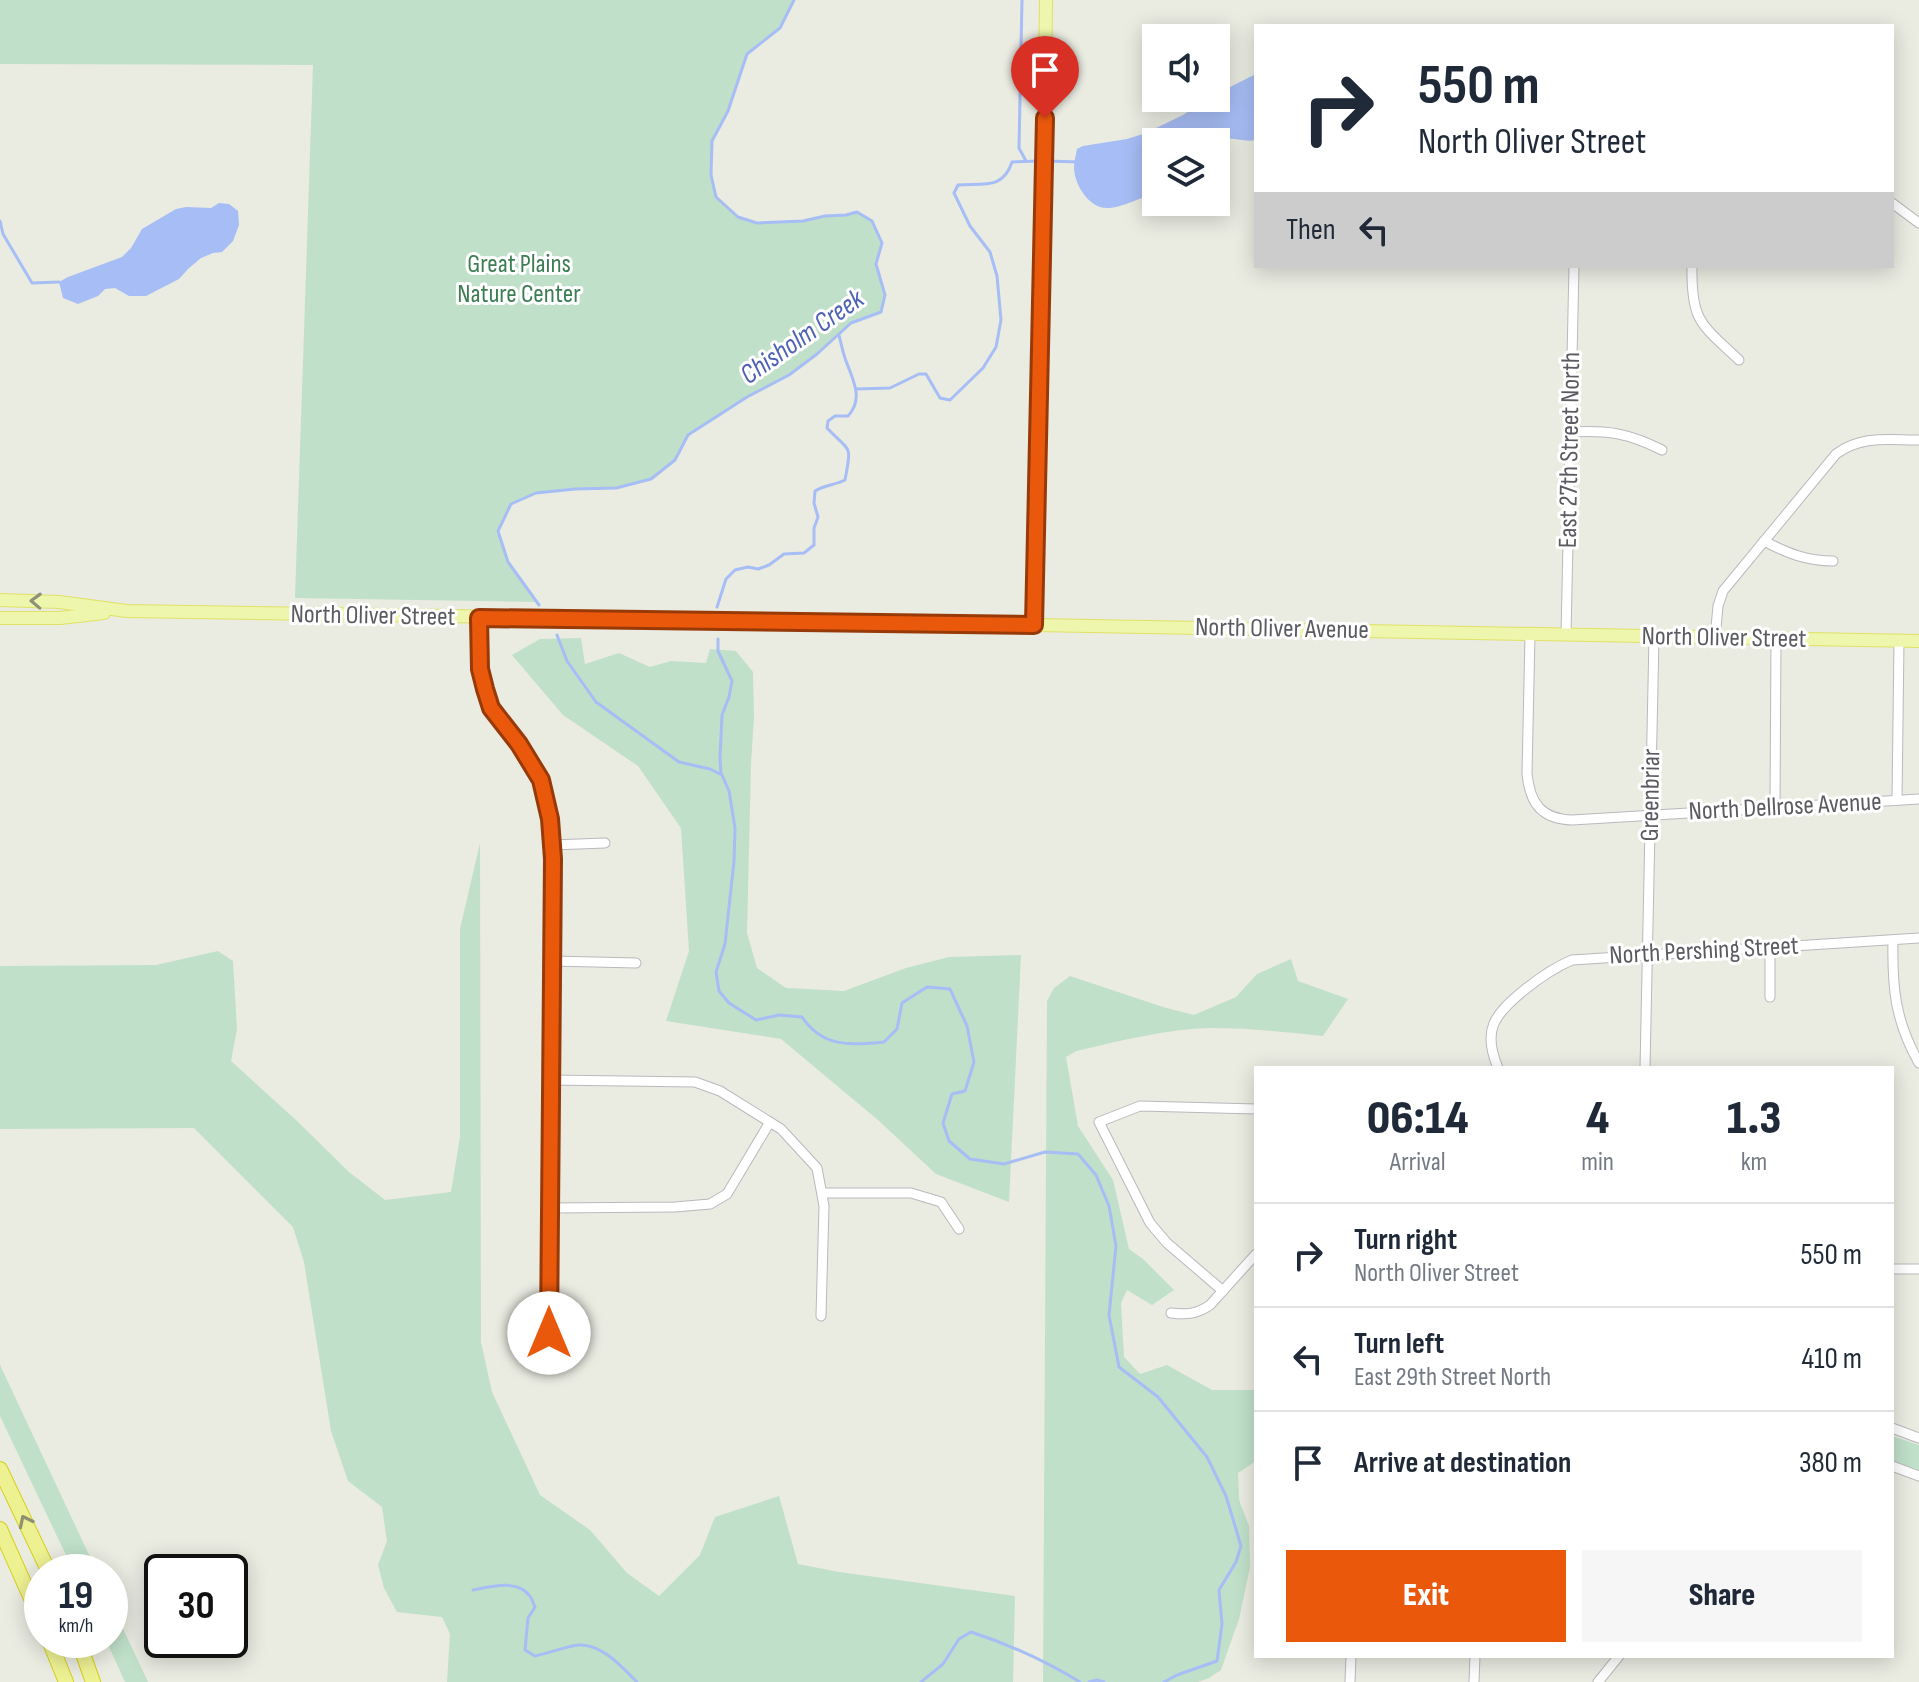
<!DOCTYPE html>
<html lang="en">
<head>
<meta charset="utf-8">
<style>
	body { margin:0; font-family:"Sofia Sans Condensed",sans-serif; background:#f6f6f7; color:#1f2937; height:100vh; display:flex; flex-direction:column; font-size:30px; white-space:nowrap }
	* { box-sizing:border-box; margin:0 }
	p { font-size:26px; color:#747a83 }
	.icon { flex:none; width:44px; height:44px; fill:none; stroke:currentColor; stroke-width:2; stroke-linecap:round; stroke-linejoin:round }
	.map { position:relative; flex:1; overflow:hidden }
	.panel { position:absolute; left:1254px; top:1066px; width:640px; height:592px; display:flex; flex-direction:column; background:#fff; border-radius:0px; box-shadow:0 4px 20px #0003 }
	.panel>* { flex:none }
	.hud { position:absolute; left:1254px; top:24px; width:640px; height:244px; border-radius:0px; box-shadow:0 4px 20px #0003; background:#fff; color:#1f2937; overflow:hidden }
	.controls { position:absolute; left:1142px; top:24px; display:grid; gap:16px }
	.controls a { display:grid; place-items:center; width:88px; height:88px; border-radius:0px; background:#fff; box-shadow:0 4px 20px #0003; font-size:40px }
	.speed { position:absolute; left:24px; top:1554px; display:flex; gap:16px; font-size:40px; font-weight:700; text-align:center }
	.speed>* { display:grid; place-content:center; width:104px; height:104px; border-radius:50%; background:#fff; box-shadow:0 4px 20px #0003; line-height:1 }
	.speed small { font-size:20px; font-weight:400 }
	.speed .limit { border:4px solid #111; border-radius:12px; background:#fff; color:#111 }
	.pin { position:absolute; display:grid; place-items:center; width:68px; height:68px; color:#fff; margin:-82px -34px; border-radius:50% 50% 50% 0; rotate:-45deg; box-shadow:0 0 8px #0007 }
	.pin .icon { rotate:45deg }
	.me { position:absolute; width:88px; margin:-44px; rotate:0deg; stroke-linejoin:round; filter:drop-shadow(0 0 6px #0008) }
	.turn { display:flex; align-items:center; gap:28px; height:168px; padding:0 32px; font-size:36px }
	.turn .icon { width:104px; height:104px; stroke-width:2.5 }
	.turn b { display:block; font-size:56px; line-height:68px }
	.then { display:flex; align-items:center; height:76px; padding:0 32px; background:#0003; gap:16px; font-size:30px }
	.eta { display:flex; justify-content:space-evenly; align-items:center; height:136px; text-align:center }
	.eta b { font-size:48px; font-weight:800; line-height:56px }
	.button { display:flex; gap:16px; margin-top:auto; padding:16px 32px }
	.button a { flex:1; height:92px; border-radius:0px; background:#ea580c; color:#fff; font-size:32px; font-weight:800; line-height:92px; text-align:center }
	.button a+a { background:#f6f6f7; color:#1f2937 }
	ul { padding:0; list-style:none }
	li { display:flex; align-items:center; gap:24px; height:104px; padding:0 32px; border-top:2px solid #e0e1e3 }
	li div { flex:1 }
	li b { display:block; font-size:30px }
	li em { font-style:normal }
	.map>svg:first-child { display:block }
	.green { fill:#c0e0c9 }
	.water { fill:#a7bdf5 }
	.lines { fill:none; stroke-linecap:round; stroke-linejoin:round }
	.stream { stroke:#a7bdf5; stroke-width:3 }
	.minor-casing { stroke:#b9b9bf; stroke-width:11 }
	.major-casing { stroke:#e1e164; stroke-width:14 }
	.highway-casing { stroke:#d5cf17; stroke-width:16 }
	.minor { stroke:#fff; stroke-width:9 }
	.major { stroke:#edf6ac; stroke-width:12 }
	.highway { stroke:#eef192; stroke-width:14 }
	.oneway { stroke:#8d917b }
	.oneway2 { stroke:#8e9072 }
	.route-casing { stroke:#983908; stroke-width:20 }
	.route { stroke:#ea580c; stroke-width:14 }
	.labels { text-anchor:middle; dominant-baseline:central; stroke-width:6; stroke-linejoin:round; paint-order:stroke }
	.park-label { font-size:26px; fill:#3c7d52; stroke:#fff }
	.street-label { font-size:26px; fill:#5a5b61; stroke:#fff }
	.water-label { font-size:28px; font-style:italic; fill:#4d62b5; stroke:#fff }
</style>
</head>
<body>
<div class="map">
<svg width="1919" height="1682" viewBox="0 0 1919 1682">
	<rect width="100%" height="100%" fill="#eaebe1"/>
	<g class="green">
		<polygon points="0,0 794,0 780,28 747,54 728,111 712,141 711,175 716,197 738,217 757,223 803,221 825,216 846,215 857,212 872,221 882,243 876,264 885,295 881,312 851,323 817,354 789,375 747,397 688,435 675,460 651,479 616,488 575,489 536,493 511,504 498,532 508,562 537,602 295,598 313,65 0,64"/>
		<polygon points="581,638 585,664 619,653 650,667 671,661 706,663 710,649 736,651 753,672 754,718 751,763 747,933 757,968 786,988 844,991 906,968 949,957 1021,955 1009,1202 936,1174 878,1120 781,1039 666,1021 689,951 681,828 638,766 563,715 512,655 540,639"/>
		<polygon points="480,843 481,1342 492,1392 540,1495 590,1530 627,1573 659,1596 700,1555 715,1517 779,1496 798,1564 839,1572 1015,1596 1013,1682 447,1682 450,1634 442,1617 397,1612 384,1588 378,1565 387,1541 382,1507 348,1481 331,1431 304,1262 293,1227 194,1128 0,1129 0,966 156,965 218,951 233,961 237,1029 231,1061 297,1121 349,1172 385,1200 451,1192 460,1137 460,929"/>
		<path d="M1291,959L1298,981L1348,999L1323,1036C1286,1032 1249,1028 1211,1028C1166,1029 1120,1041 1076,1051L1066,1057L1078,1126L1113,1180L1129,1249L1143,1259L1174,1290L1152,1305L1127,1290L1121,1303L1124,1357L1140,1374L1167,1365L1212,1390H1256V1461L1238,1473L1239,1500L1249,1526L1250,1567L1239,1619L1221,1670L1209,1678L1198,1682H1043L1047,1001L1054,988L1070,976L1163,1007L1194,1015L1236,997L1257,974Z"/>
		<polygon points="0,1365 97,1572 74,1572 0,1416"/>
		<polygon points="1892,1436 1919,1445 1919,1470 1892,1461"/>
		<polygon points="110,1601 148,1682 125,1682 106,1640 110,1640"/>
	</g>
	<g class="water">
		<path d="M1256,74V140C1241,143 1228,134 1213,142H1156V192C1143,197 1121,208 1108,208C1089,209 1074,184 1074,167C1074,161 1076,155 1077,149L1083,146L1127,139L1146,133L1183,115L1210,98H1216V94Z"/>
		<polygon points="219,203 229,204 238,211 239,225 233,241 222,252 213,253 201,258 188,269 179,279 146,296 129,296 115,288 105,289 98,296 78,304 63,298 59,282 68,277 122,257 131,248 142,229 176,209 186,207 211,208"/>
	</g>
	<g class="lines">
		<g class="stream">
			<polyline points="1022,0 1019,148 1026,161"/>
			<polyline points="1047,161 1079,162"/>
			<polyline points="0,221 3,234 32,283 59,282"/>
			<path d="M856,389L890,388L919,374H926L940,398L950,400L983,368L996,347L1001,320L997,276L990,252L970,226L954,193L958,185C983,183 1003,190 1012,162L1039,161"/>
			<polyline points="539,605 508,562 498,531 511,504 536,493 575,489 616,488 651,479 675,460 688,435 747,397 789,375 817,354 851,323 881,312 885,295 876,264 882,243 872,221 857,212 846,215 825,216 803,221 757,223 738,217 716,197 711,175 712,141 728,111 747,54 780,28 794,0"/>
			<path d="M717,607L726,579L735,570L748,567L758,569L769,565L784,554L804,553L814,545V528L818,517L814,503L815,491C825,485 835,485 845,480C852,444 851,453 827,428L828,421L835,416H848C864,399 853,380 846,361C843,353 841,344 839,335"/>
			<path d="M557,635L567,661L596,702L679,762L710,769L722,775L729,791L735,828L734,861L725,944L716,972L719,991L729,1003L756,1020L779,1015L802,1017C823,1048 850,1045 884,1042L897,1029L902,1003L927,987L950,989L967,1026L974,1062L965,1091L952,1094L943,1123L949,1141L970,1159L1004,1164L1045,1152L1078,1154L1096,1175L1109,1206L1116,1246L1109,1315L1119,1367L1158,1397L1207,1457L1226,1496L1241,1546L1236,1562L1219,1590L1222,1624L1217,1661L1177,1675L1164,1682"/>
			<polyline points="718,639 718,651 732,681 729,697 722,715 720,758 721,774"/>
			<path d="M473,1590C489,1587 517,1579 529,1595C532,1598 533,1603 535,1607L528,1618L525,1650L535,1656C549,1653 564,1647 578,1645C601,1643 622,1667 637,1682"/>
			<path d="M921,1682L943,1664L959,1639L971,1632C1011,1645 1044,1660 1080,1682"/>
			<polyline points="1089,1682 1097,1680 1104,1682"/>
		</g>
		<g class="minor-casing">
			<g id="minor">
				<polyline points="1892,203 1919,223"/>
				<path d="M1692,266C1691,322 1701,324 1739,360"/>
				<path d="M1570,432C1608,430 1628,433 1662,450"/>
				<path d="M1764,541C1787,553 1806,561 1833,561"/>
				<polyline points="479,618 480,669 491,708 519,744 541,780 550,819 553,859 549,1333"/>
				<path d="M1530,634L1527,774C1530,803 1541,819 1572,820L1919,799"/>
				<polyline points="1566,635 1574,266"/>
				<path d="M1715,638L1718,606L1723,591L1836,454C1861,435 1889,440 1919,440"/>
				<polyline points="1897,800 1899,641"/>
				<polyline points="1775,807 1776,639"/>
				<polyline points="552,845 605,843"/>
				<path d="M1893,940C1892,987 1895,1021 1919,1063"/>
				<polyline points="1770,947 1770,997"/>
				<polyline points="552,961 636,963"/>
				<path d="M1498,1068C1482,1030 1494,1015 1523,991C1539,978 1553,968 1572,960L1919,938"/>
				<polyline points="1645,1068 1654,637"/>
				<polyline points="551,1080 695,1082 720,1091 781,1129 817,1168 824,1206 821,1316"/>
				<polyline points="822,1193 911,1193 941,1202 959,1229"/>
				<polyline points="550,1208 675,1207 710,1204 727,1194 770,1122"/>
				<polyline points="1892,1269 1919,1269"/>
				<polyline points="1223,1291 1167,1243 1150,1223 1099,1122 1140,1106 1256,1109"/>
				<path d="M1171,1313C1187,1315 1197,1314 1210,1305L1256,1254"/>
				<polyline points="1892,1428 1919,1438"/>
				<polyline points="1892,1466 1919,1476"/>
				<polyline points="1350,1682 1351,1656"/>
				<polyline points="1474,1682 1475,1656"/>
				<polyline points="1598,1682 1619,1656"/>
			</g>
		</g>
		<g class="major-casing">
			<g id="major">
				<polyline points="0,600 59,602 127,611 1034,625 1919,641"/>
				<polyline points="0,618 60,618 104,613"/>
				<polyline points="1034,625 1044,179 1046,0"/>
			</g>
		</g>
		<g class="highway-casing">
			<g id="highway">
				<polyline points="0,1469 49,1572"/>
				<polyline points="0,1529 42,1623"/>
				<polyline points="49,1640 66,1682"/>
				<polyline points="78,1640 93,1682"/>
			</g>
		</g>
		<use href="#minor" class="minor"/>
		<use href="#major" class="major"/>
		<use href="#highway" class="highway"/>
	</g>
	<defs><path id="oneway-chevron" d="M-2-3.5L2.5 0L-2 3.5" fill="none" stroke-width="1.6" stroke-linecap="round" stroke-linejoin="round" transform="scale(2)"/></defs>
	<use class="oneway" href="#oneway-chevron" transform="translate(36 601) rotate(-178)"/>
	<use class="oneway2" href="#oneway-chevron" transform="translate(25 1521) rotate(-116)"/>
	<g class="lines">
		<g class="route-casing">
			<polyline id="route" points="549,1333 553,859 550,819 541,780 519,744 491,708 485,689 480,669 479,618 1034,625 1045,118"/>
		</g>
		<use href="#route" class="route"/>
	</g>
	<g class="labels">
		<g class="park-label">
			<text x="519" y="264">Great Plains<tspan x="519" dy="30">Nature Center</tspan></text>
		</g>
		<g class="street-label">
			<text transform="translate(1570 450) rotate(-89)">East 27th Street North</text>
			<text transform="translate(373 616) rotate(1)">North Oliver Street</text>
			<text transform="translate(1282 629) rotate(1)">North Oliver Avenue</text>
			<text transform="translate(1724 638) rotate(1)">North Oliver Street</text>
			<text transform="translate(1651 795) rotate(-89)">Greenbriar</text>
			<text transform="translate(1785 807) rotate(-3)">North Dellrose Avenue</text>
			<text transform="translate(1704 951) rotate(-3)">North Pershing Street</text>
		</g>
		<g class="water-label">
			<text transform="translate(802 337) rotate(-35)">Chisholm Creek</text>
		</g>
	</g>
</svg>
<div class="controls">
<a><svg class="icon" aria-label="sound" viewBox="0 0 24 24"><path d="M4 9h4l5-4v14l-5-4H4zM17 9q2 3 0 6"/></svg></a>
<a><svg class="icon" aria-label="layers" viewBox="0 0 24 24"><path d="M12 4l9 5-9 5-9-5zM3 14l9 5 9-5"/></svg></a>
</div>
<div class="speed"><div>19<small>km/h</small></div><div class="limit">30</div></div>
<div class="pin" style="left:1045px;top:118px;background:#d93025"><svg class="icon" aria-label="arrive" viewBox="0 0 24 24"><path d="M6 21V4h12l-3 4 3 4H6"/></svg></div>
<svg class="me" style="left:549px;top:1333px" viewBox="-20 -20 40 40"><circle r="19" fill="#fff"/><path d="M0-13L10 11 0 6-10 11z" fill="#ea580c"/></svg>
<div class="hud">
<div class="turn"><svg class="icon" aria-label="right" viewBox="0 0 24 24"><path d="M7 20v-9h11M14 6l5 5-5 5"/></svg><div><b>550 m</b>North Oliver Street</div></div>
<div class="then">Then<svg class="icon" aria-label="left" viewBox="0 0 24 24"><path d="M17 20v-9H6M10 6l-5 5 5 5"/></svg></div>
</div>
<section class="panel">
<div class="eta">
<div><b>06:14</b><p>Arrival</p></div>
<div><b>4</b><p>min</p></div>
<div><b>1.3</b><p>km</p></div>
</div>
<ul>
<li><svg class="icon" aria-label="right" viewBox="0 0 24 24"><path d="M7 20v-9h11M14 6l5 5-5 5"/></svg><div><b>Turn right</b><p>North Oliver Street</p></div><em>550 m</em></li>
<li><svg class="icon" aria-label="left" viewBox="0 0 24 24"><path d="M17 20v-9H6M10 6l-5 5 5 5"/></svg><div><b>Turn left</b><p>East 29th Street North</p></div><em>410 m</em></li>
<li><svg class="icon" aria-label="arrive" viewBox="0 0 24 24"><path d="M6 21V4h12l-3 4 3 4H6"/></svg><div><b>Arrive at destination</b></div><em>380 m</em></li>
</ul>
<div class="button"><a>Exit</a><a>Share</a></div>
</section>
</div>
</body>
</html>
